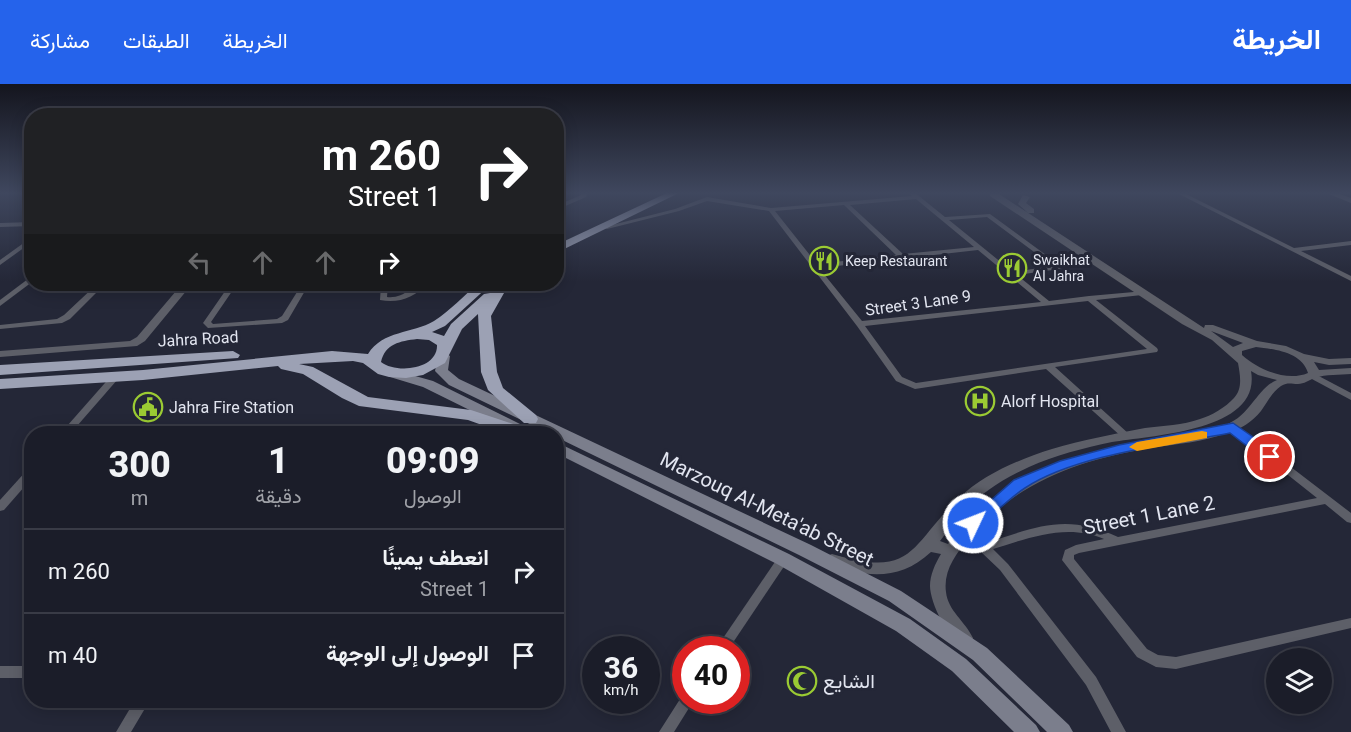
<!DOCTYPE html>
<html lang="ar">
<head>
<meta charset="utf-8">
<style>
	body { margin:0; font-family:Roboto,Vazirmatn,sans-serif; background:#282a35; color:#f1f3f6; direction:rtl; height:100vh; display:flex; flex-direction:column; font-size:22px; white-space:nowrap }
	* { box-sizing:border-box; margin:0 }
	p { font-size:20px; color:#a0a2a8 }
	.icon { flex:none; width:33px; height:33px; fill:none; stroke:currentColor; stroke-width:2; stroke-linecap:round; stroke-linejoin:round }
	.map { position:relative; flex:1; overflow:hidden; direction:ltr }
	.details { position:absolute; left:24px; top:342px; width:540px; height:282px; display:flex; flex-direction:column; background:#1b1d29; border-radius:24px; box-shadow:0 3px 15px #0003,0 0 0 2px #393b46; direction:rtl }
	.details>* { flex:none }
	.guide { position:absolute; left:24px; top:24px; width:540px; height:183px; border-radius:24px; box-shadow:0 3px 15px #0003,0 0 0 2px #393b46; direction:rtl; background:#202124; color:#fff; overflow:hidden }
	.fabs { position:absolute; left:1266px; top:564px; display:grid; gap:12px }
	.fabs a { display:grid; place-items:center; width:66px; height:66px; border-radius:50%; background:#1b1d29; box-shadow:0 3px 15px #0003,0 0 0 2px #393b46; font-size:30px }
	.speed { position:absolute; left:582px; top:552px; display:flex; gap:12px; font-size:30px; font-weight:700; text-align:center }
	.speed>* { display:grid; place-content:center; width:78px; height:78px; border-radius:50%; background:#1b1d29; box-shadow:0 3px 15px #0003,0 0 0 2px #393b46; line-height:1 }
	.speed small { font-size:15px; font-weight:400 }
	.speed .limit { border:9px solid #d22; background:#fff; color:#111 }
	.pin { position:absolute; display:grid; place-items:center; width:51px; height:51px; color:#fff; margin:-26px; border:3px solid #fff; border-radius:50%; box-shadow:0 2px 6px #0007 }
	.me { position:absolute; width:66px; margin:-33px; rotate:47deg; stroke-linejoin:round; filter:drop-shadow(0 0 4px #0008) }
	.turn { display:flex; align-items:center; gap:21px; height:126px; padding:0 24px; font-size:27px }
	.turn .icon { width:78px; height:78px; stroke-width:2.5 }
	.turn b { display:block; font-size:42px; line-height:51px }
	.lanes { display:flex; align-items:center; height:57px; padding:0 24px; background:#0003; justify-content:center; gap:30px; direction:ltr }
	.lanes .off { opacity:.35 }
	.eta { display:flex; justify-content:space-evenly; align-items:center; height:102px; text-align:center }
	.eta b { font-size:36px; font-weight:800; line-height:42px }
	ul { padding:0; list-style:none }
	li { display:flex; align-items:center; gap:18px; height:84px; padding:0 24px; border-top:2px solid #393b46 }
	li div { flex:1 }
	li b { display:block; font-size:22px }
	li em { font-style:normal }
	header { display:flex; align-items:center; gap:36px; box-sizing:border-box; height:84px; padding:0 30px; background:#2563eb; color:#fff }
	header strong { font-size:28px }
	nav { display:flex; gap:33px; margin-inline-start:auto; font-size:21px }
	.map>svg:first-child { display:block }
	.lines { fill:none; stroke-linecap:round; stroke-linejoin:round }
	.minor { fill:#5d5f68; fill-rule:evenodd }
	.tertiary { fill:#5d5f68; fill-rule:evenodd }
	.secondary { fill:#7b7e8c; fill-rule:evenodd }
	.trunk { fill:#9ca1b4; fill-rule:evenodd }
	.route { fill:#2563eb; stroke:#184099; stroke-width:1.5 }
	.slow { fill:#f59e0b }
	.labels { text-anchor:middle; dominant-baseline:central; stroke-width:6; stroke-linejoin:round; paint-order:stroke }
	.far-poi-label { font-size:14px; fill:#e2e5f0; stroke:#242737; text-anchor:start }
	.street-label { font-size:16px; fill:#e2e5f0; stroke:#242737 }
	.poi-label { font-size:16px; fill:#e2e5f0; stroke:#242737; text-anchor:start }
	.near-street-label { font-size:20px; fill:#e2e5f0; stroke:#242737 }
	.near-poi-label { font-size:20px; fill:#e2e5f0; stroke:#242737; text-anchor:start }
</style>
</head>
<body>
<header>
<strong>الخريطة</strong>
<nav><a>الخريطة</a><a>الطبقات</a><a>مشاركة</a></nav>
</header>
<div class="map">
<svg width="1351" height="648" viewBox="0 0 1351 648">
	<rect width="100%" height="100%" fill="#242737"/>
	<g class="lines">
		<g class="minor">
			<polygon points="582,108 588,108 586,113 556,126 556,122 581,111"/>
			<path d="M910,108H914L945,133L990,130L1061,182V184L1059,185L1017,191L1049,217L1089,212L1145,207L1146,209L1142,211L1096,216L1157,264L1158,266L1157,268L1055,283L1129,350L1131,352L1129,354H1123L1046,285L915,305L896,297L857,242L769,127L707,117L679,127L607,145L604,143L675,125L707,113L771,124L912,112L909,109ZM916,115L974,163L903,170L850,121ZM844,121L896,171L817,180L775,127ZM987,133L1053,182L1013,188L949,136ZM978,166L1041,218L862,237L819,184ZM1088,217L1147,265L916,299L902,293L865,242Z"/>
			<polygon points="1175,108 1182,108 1294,164 1351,157 1351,161 1301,167 1351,192 1351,197"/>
			<polygon points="32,138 32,142 0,143 0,139"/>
			<polygon points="32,153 32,158 0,181 0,176"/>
			<polygon points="32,192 32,198 0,222 0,216"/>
			<polygon points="97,200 105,200 70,235 62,239 0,245 0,241 57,235 64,231"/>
			<polygon points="230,200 237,200 211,238 213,240 277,235 282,232 302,200 309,200 288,236 282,239 208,244 203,239"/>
			<path d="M381,200H388L387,213C405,215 413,199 428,200C414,213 399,220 380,216Z"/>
			<polygon points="1313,289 1351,309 1351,316 1310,294 1309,292"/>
			<polygon points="115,290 118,291 119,293 118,295 70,350 60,350 112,291"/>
			<path d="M1233,340L1236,341L1351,429V439L1347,438L1325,420L1079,469L1074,471V475L1147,565L1158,571L1176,573L1351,534V544L1176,585L1156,583L1137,573L1062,476L1065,466L1076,461L1104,455C1067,439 1029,454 993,465L1008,480L1096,593L1126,648H1111L1086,601L1000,486L980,467L959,453L958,450L959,447C968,445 978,454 985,459C1037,443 1066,429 1118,453L1317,414L1230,345L1228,343L1230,341Z"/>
			<polygon points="32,384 32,394 4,426 0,427 0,416 28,385"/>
			<polygon points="783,471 787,472 789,475 787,478 728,566 715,566 779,472"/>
			<rect x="0" y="582" width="32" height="12"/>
			<polygon points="686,610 686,616 694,616 674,648 659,648 682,612"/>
			<polygon points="135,616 150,616 131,648 116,648"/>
		</g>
		<g class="tertiary">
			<path d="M990,108H996L1204,244L1205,241H1213L1257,257L1286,262L1304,270L1329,275L1351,274V280L1329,281L1314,278L1319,286L1351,284V290C1340,291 1326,290 1315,294C1309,296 1304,300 1298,300C1291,300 1288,298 1281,302C1272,308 1267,319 1261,327C1252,338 1241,345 1227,349C1203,358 1177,360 1151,364C1081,375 1014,399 968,455C956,470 943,487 946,508C948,527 965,537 973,554L971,559C951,566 930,519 930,502C930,491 935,480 941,470L931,468C899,498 865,493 827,480L824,476L827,472L832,470C915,495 909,462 959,414C984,390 1020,375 1052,365C1082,356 1114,350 1145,344C1163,342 1183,341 1200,335C1211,332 1226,323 1234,314C1243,304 1240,291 1238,279L1212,256L1182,240L990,112ZM1211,247L1243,259L1233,263ZM1256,263C1274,265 1302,268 1308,289C1287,298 1259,286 1242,271V267ZM1251,287L1258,291L1277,296C1256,305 1252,330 1226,341C1202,351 1176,352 1150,356C1070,369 998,393 948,460L940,457C968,420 986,403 1029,383C1055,371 1084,364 1112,358C1150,351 1262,348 1251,287Z"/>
			<polygon points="1324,108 1334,108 1351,114 1351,119"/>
			<polygon points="1023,111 1030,113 1026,119 1034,125 1034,129 1028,129 1018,120"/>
			<polygon points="182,200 192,200 145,257 137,262 0,273 0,267 130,257 137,253"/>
		</g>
		<g class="secondary">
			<polygon points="444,268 450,272 448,286 459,295 811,461 901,507 987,564 1069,641 1073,648 1047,648 973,576 889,517 799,471 556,353 556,350 550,350 449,301 435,287 438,272"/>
			<polygon points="394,286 433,297 524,342 526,345 524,348 514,348 423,303 390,293 388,290"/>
			<polygon points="556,358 789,470 910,535 966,575 1036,641 1040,648 1014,648 952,587 896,547 777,480 556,369"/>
		</g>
		<g class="trunk">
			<polygon points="669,108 681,108 556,169 556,161"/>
			<path d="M478,200H491L445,242L432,248L444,252L451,240L484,210L490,209L496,200H506L508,202L491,232L497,288L503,304L536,331L538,335L536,339H524L488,306L481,288L478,230L462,245L445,279L423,291L406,294L389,293L378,290L363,279L353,277L299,280L313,283L368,313L471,326L531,346L533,350H507L468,336L359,322L342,314L303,290L281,285L278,282L143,296L0,305V295L143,286L332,267L368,270C383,246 412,250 434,237C450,227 464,211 478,200ZM417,255L429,256L437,261C438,286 396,290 381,278C385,260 400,257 417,255Z"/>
			<polygon points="233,267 240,271 238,274 0,291 0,281"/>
		</g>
	</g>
	<linearGradient id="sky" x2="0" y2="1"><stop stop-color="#14151e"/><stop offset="0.55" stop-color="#3f475e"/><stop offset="1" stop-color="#3f475e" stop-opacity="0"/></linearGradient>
	<rect width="1351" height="198" fill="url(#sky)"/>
	<path class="route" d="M1233,339L1276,369L1278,373L1276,376H1265L1230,349C1169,361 1077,370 1025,404C1008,415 993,431 979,443L973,445L965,439L1014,396L1060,377L1119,361Z"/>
	<polygon class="slow" points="1202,347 1207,348 1207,354 1137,367 1129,363 1137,358"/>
	<defs>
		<g id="restaurant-ring" transform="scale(1.5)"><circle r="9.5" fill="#242737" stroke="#9bcb33" stroke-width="1.5"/><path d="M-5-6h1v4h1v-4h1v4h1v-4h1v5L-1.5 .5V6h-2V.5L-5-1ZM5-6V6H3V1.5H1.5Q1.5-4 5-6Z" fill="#9bcb33"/></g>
		<g id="hospital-ring" transform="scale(1.5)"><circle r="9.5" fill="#242737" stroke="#9bcb33" stroke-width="1.5"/><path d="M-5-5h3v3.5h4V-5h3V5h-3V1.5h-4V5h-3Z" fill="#9bcb33"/></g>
		<g id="civic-ring" transform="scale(1.5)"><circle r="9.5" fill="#242737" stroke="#9bcb33" stroke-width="1.5"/><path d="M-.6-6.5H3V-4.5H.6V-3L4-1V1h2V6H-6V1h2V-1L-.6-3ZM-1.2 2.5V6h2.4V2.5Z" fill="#9bcb33"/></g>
		<g id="mosque-ring" transform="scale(1.5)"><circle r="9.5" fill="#242737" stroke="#9bcb33" stroke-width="1.5"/><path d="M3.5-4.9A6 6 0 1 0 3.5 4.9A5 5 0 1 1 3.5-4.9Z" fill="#9bcb33"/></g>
	</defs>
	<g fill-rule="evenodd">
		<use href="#restaurant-ring" x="824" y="177"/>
		<use href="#restaurant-ring" x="1012" y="184"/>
		<use href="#hospital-ring" x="980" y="317"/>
		<use href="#civic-ring" x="148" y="323"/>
		<use href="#mosque-ring" x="802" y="597"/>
	</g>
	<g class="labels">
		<g class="far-poi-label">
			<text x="1033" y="176">Swaikhat<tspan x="1033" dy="16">Al Jahra</tspan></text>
			<text x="845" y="177">Keep Restaurant</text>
		</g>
		<g class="street-label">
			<text transform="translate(918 219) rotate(-8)">Street 3 Lane 9</text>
			<text transform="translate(198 255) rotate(-3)">Jahra Road</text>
		</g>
		<g class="poi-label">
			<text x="1001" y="317">Alorf Hospital</text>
			<text x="169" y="323">Jahra Fire Station</text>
		</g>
		<g class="near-street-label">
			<text transform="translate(767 425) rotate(26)">Marzouq Al-Meta'ab Street</text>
			<text transform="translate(1149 431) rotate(-11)">Street 1 Lane 2</text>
		</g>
		<g class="near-poi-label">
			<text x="823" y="597">الشايع</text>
		</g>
	</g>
</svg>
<div class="fabs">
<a><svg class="icon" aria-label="layers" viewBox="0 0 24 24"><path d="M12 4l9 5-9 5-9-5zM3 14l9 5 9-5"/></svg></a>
</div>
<div class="speed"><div>36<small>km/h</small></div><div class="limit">40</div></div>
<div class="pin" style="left:1270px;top:373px;background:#d93025"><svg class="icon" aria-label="arrive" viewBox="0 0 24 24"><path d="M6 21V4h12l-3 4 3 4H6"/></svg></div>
<svg class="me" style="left:973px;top:439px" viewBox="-20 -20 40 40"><circle r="17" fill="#2563eb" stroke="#fff" stroke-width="3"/><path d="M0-11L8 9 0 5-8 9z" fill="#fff"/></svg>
<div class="guide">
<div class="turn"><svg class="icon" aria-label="right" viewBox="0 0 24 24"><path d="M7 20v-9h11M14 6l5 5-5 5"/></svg><div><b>260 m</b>Street 1</div></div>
<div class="lanes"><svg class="icon off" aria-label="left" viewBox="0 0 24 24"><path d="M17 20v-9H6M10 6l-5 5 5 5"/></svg><svg class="icon off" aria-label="ahead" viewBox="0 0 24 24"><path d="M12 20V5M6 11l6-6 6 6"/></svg><svg class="icon off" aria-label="ahead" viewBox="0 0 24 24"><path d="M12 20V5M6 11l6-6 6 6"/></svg><svg class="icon" aria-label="right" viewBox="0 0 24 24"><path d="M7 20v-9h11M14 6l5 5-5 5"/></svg></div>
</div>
<section class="details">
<div class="eta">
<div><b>09:09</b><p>الوصول</p></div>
<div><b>1</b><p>دقيقة</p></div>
<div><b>300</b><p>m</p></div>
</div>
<ul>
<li><svg class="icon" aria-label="right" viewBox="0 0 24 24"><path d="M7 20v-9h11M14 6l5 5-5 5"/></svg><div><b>انعطف يمينًا</b><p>Street 1</p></div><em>260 m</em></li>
<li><svg class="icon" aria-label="arrive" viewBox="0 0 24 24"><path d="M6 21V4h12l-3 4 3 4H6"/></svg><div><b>الوصول إلى الوجهة</b></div><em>40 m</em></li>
</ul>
</section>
</div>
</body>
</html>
